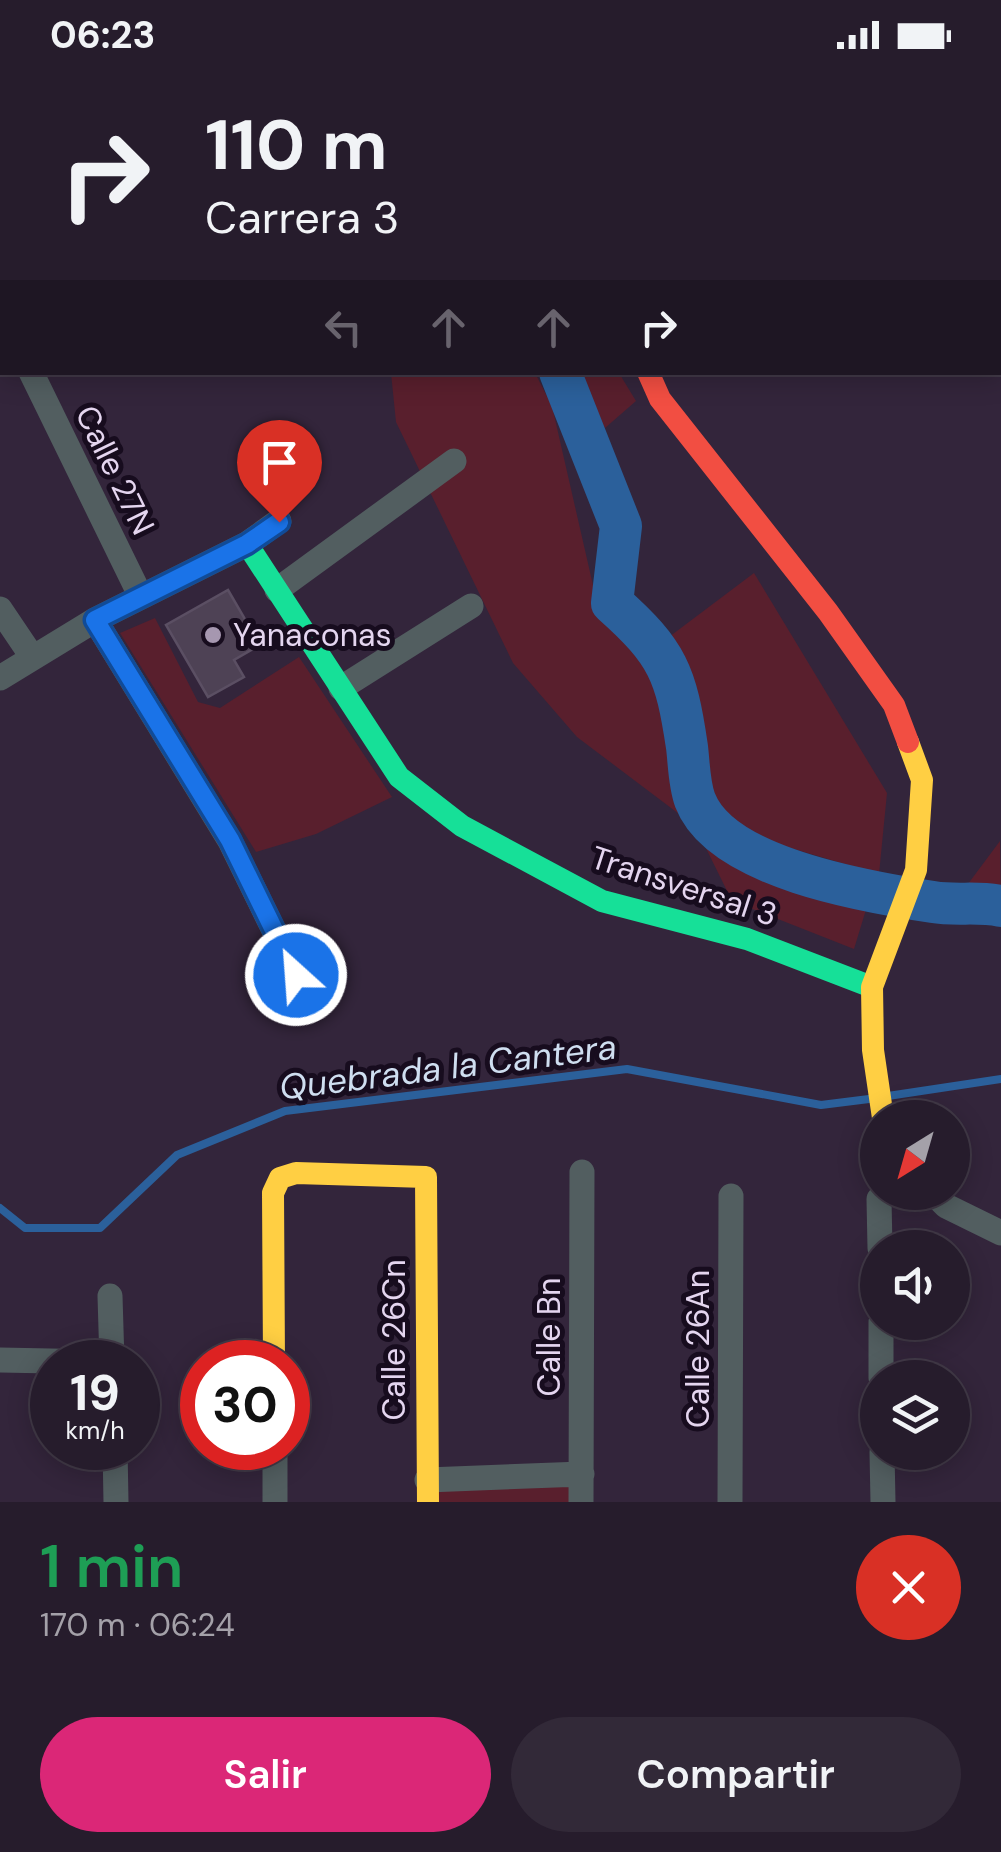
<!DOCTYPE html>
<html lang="es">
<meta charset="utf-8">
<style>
body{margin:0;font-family:"DM Sans",sans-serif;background:#322938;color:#f1f3f6;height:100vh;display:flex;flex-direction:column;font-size:38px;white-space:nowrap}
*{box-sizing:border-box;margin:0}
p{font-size:32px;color:#a4a1a9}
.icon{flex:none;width:55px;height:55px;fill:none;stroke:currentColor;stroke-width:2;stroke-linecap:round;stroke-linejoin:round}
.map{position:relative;height:1432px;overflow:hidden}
.details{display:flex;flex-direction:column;background:#261c2c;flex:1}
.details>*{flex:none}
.guide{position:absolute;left:0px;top:0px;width:1002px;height:305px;box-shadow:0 5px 25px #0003,0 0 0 2px #423a48;background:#261c2c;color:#f1f3f6;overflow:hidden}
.needle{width:65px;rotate:217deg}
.controls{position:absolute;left:860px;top:1030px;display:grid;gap:20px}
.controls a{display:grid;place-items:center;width:110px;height:110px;border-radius:50%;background:#261c2c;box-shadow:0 5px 25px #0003,0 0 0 2px #423a48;font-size:50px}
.speed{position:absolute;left:30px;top:1270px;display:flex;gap:20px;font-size:50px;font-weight:700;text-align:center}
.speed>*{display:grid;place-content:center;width:130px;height:130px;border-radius:50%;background:#261c2c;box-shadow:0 5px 25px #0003,0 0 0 2px #423a48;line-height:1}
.speed small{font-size:25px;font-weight:400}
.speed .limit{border:15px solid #d22;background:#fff;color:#111}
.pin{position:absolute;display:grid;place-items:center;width:85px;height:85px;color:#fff;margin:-102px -42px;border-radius:50% 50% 50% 0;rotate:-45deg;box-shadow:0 0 10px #0007}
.pin .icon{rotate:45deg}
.me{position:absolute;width:110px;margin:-55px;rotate:334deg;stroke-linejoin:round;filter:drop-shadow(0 0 8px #0008)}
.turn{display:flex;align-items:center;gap:35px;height:210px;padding:0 40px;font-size:45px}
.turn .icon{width:130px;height:130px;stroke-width:2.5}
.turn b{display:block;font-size:70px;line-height:85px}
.lanes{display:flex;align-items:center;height:95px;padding:0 40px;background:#0003;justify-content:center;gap:50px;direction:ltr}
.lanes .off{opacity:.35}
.round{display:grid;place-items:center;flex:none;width:105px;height:105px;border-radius:52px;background:#322938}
.overview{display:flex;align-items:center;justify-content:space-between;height:170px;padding:0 40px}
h1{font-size:60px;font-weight:600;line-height:75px;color:#1e9e55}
.cta{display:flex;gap:20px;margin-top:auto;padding:20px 40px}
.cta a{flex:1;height:115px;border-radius:60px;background:#db2777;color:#fff;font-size:40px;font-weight:600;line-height:115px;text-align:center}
.cta a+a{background:#322938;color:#f1f3f6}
.status{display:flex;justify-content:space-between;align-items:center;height:70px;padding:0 50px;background:#261c2c;direction:ltr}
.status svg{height:28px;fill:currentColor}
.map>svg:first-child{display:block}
</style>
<div class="status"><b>06:23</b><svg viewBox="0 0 49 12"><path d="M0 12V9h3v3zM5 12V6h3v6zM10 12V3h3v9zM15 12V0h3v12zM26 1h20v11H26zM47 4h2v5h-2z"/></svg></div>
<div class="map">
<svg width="1001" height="1432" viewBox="0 0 1001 1432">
<rect width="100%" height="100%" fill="#33253b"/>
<path fill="#591f2d" d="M391 303H535L552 336 598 537 632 564 665 618 700 758 735 789 868 833 854 879 732 831 699 764 687 750 577 667 513 593 396 352Z
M574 303H619L636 331 605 358Z
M754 503 887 723 879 804 729 760 700 699 687 615 665 570Z
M155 548 198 632 220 638 299 587 392 727 316 764 256 782 120 563Z
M1000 771 1001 827 962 822Z
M582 1404 581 1432H428L427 1410Z"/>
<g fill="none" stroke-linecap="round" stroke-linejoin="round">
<path stroke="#2b609b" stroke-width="8" d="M888 1026 1001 1009
M0 1138 25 1158H100L177 1085 285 1041 627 999 821 1035 869 1029"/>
<path stroke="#2b609b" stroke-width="42" d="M453 2 455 0
M560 302 621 456 612 533C668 583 676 603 687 677 689 693 689 714 695 730 721 798 867 822 933 832 956 836 978 831 1001 836"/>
</g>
<path fill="#4e4255" stroke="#5b4f63" stroke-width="2.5" d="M228 520 260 575 234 590 244 607 208 627 166 555Z"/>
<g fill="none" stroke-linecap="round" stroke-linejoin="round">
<path stroke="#525e60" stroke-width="25" d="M994 2 997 0
M0 240 2 245
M31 302 141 527
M277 520 454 391
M0 539 33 588
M95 550 230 771 296 905
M0 608 95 550 247 474 279 451
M341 618 471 536
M932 1122 946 1136 1001 1163
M879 1129 880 1178
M110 1226 112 1292
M881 1252V1308
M0 1290 102 1292
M115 1378 116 1432
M275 1378V1432
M882 1382 883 1432
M427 1410 582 1404
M581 1432 582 1102
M730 1432 731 1126"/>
<path stroke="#16e098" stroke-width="22" d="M247 474 399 707 462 756 602 831 747 869 872 917"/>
<path stroke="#ffcf43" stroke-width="22" d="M883 1048 873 980 872 917 916 800 922 710 908 672
M274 1292 273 1123 280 1108 296 1103 426 1107 428 1432"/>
<path stroke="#f24e42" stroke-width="22" d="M648 302 660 329 828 542 894 635 908 672"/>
</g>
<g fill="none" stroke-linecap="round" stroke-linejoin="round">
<g stroke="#114b97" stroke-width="25">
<path id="route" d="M279 452 247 474 95 550 230 770 296 905"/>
</g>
<use href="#route" stroke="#1a73e8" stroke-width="18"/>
</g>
<circle fill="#a697b0" stroke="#170c1e" stroke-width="4" cx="213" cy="565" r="10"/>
<g text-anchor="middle" stroke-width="10" stroke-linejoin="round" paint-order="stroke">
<g font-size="32" fill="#e4d5ef" stroke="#170c1e">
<text transform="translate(115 400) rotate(64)" y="11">Calle 27N</text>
<text transform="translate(684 816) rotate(18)" y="11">Transversal 3</text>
<text transform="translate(549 1267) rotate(-90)" y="11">Calle Bn</text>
<text transform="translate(394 1270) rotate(-90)" y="11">Calle 26Cn</text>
<text transform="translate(698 1279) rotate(-90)" y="11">Calle 26An</text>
</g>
<g font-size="32" fill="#e4d5ef" stroke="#170c1e" text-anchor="start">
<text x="233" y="576">Yanaconas</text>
</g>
<g font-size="35" font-style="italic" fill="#cfdef0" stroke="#170c1e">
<text transform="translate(448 997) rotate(-7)" y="12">Quebrada la Cantera</text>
</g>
</g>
</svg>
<div class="controls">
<a><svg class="needle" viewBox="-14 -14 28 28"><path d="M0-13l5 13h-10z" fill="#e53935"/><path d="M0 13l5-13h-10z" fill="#a4a1a9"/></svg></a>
<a><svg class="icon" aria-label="sound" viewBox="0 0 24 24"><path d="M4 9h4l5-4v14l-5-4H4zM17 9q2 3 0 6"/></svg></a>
<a><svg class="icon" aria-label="layers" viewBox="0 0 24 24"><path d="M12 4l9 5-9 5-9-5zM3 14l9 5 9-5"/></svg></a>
</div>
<div class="speed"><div>19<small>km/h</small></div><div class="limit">30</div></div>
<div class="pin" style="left:279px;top:452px;background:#d93025"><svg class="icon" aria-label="arrive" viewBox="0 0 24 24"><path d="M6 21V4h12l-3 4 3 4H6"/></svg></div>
<svg class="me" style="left:296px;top:905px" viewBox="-20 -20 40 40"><circle r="17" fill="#1a73e8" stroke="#fff" stroke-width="3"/><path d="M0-11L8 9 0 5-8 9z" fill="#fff"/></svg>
<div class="guide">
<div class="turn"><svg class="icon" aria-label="right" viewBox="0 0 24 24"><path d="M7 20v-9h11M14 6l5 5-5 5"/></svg><div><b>110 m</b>Carrera 3</div></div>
<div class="lanes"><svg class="icon off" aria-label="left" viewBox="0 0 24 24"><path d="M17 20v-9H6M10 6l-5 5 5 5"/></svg><svg class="icon off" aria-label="ahead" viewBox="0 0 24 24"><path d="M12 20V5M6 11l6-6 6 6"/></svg><svg class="icon off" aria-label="ahead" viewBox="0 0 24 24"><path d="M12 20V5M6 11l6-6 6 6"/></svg><svg class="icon" aria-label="right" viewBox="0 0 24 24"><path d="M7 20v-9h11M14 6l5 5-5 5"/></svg></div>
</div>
</div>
<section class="details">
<div class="overview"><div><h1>1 min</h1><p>170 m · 06:24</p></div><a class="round" style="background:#d93025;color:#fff"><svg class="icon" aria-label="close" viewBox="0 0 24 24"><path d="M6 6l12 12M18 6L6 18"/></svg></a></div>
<div class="cta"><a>Salir</a><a>Compartir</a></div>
</section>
